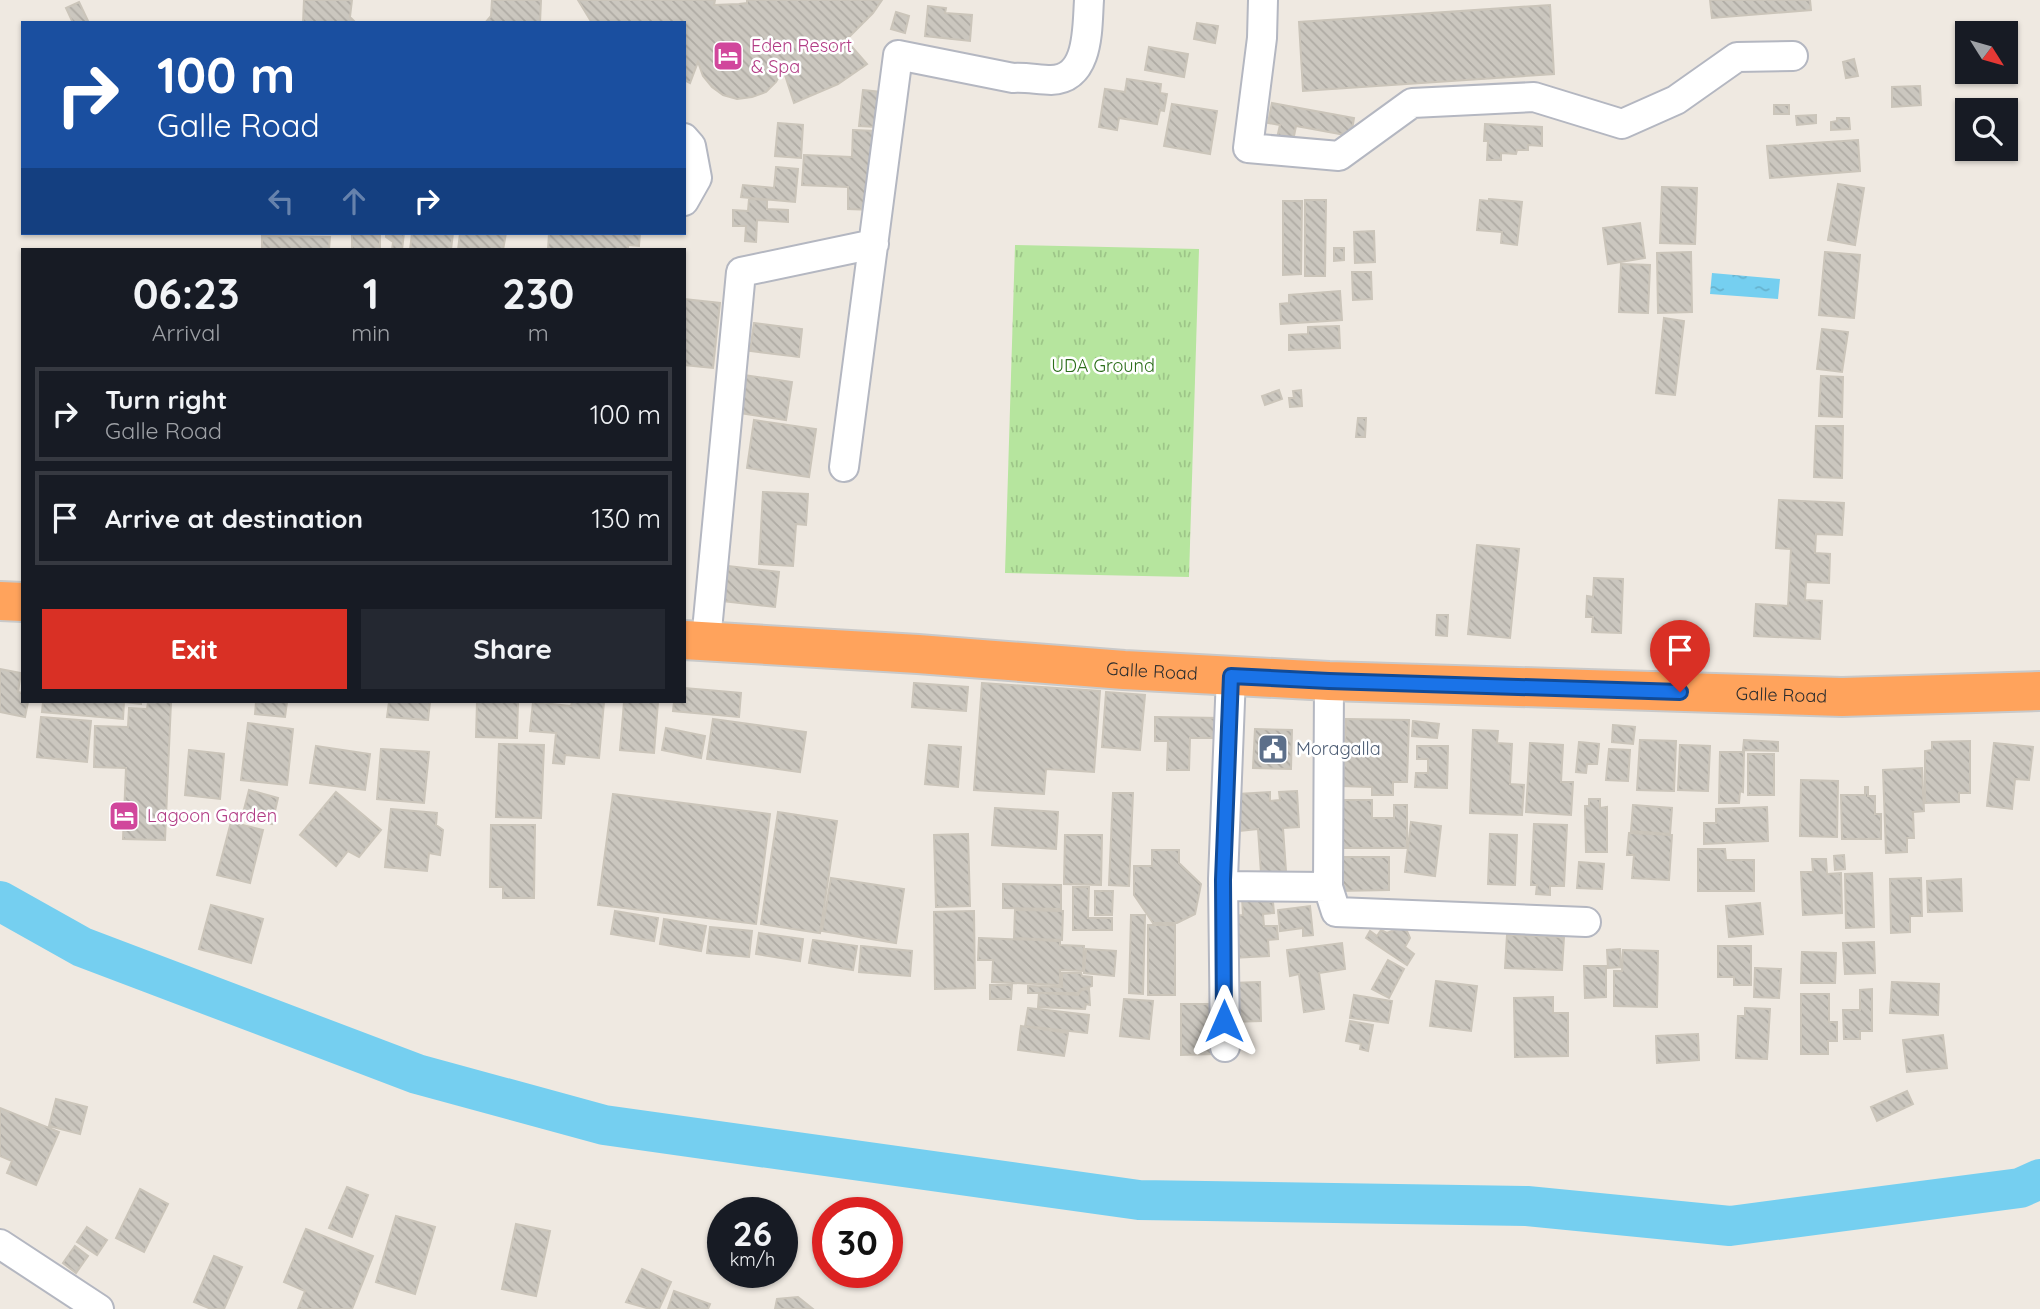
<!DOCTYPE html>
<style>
body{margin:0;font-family:Quicksand,sans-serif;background:#242831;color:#f1f3f6;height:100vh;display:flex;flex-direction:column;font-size:26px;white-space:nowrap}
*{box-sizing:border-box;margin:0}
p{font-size:23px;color:#9ea1a6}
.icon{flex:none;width:38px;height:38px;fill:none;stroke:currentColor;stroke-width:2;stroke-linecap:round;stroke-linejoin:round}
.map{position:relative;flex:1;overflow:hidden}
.details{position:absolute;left:21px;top:248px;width:665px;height:455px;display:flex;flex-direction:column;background:#171b24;border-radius:0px;box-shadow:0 2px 5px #0004}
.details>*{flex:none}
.banner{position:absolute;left:21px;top:21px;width:665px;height:214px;border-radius:0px;box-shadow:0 2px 5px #0004;background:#1a4fa0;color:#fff;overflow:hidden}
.needle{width:46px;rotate:127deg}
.fabs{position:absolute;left:1955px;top:21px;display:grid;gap:14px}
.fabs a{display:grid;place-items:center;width:63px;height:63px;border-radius:0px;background:#171b24;box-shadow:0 2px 5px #0004;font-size:35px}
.speed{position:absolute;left:707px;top:1197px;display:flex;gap:14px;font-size:35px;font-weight:700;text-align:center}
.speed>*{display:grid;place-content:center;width:91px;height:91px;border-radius:50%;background:#171b24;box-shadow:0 2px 5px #0004;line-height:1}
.speed small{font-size:18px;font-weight:400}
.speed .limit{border:10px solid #d22;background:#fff;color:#111}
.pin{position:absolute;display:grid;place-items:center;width:60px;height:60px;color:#fff;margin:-72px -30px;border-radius:50% 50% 50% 0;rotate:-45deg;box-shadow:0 0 7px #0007}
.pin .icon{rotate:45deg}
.me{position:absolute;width:77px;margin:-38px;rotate:0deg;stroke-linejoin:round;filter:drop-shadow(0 0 5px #0008)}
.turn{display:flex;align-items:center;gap:24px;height:147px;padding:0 21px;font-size:32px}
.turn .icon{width:91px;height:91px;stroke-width:2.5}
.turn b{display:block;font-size:49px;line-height:60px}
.lanes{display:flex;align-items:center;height:66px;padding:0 21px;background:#0003;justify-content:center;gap:35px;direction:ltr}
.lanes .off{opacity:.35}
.eta{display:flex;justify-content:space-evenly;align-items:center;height:119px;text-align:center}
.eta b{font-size:42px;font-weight:800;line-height:49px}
.button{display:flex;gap:14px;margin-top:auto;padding:14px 21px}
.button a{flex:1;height:80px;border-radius:0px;background:#d93025;color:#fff;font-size:28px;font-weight:800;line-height:80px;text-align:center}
.button a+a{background:#242831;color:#f1f3f6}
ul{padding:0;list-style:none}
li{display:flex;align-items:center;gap:21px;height:94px;margin:0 14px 10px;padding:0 7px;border:4px solid #363941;border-radius:0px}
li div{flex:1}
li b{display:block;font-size:26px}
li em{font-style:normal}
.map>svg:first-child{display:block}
</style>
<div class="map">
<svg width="2040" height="1309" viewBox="0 0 2040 1309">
<defs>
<pattern id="grass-tufts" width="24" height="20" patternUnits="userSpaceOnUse" patternTransform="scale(1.75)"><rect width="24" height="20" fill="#b6e59e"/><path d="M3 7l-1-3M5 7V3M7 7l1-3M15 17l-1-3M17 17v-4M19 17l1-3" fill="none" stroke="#9dc588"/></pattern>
<pattern id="water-ripples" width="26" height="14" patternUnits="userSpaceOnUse" patternTransform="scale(1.75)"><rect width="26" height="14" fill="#75cff0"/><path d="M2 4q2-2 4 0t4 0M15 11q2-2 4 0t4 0" fill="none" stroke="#66b2ce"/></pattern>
<pattern id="building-back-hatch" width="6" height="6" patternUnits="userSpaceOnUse" patternTransform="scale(1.75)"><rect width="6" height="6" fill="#cbc7bf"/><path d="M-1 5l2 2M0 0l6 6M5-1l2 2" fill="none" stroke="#afaba4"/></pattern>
</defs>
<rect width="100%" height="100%" fill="#efe9e1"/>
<path fill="url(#grass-tufts)" d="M1015 245 1199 249 1189 577 1005 573Z"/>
<path fill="url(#water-ripples)" d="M1712 273 1780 279 1778 299 1710 294Z"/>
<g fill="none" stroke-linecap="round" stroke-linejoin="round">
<path stroke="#75cff0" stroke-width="40" d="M0 901 82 947 417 1074 604 1125 1139 1200 1527 1206 1730 1226 2020 1188 2040 1179"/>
</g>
<path fill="url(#building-back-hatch)" stroke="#cbc5ba" stroke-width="2" d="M304 0H352L350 17 356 23H303Z
M492 0H541L540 23H485L491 16Z
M578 0H715L714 5 739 4 747 3V0H882L873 13 846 40 867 64 838 84 794 103 783 69 776 82 766 92 752 97 737 99 723 95 712 87 703 76 698 62 690 83 684 80V23H592Z
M1710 0H1810L1811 10 1712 18Z
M79 2 89 23H73L66 8Z
M1550 5 1554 74 1303 91 1299 22Z
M928 6 946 8 945 13 972 15 970 41 925 36Z
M896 12 909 16 905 33 891 29Z
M1197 23 1218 26 1215 43 1194 39Z
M1149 47 1188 54 1184 77 1145 70Z
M1854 59 1858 76 1846 78 1843 62Z
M1127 79 1161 84 1160 93 1167 94 1164 111 1160 110 1157 124 1119 118 1117 130 1099 127 1105 89 1125 92Z
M1920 86 1921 105 1892 107V87Z
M863 90 881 92 877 127 859 126Z
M1272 103 1354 118 1351 136 1296 126 1293 141 1277 138 1280 125 1268 123Z
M1172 104 1217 111 1210 154 1164 146Z
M1774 105H1789V114H1774Z
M1816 115V123L1797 125 1796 116Z
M1837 118H1849L1850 129 1831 130V122L1837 121Z
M778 123 803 125 801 158 775 156Z
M1485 124 1542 127V146L1528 145V150H1517L1516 154 1501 153V160H1487L1488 141H1484Z
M853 130 876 131 873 210 848 209V187L802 185 804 155 852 157Z
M1858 140 1860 171 1770 178 1767 146Z
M776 167 798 169 795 202 741 197 743 185 774 188Z
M1838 184 1864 188 1855 245 1828 240Z
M1662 187 1697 188 1695 244 1660 243Z
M749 199 767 200V209L788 210V222L757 220 756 242 745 241 746 226H733V210L748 211Z
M1489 199 1522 202 1517 245 1501 243 1502 232 1477 230 1480 200 1489 201Z
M1305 200H1326L1325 276H1305Z
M1283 201H1302L1301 274 1283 275Z
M1640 223 1645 258 1608 264 1603 228Z
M1374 231 1375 262 1355 263 1354 232Z
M352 233H380V250H352Z
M386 233H404L402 250H392L393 242 386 237Z
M412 233H453L451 250H410Z
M460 233H506L503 250H458Z
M549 233H640L639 246 628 245V250H548Z
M262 236 330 237 329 250H262Z
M1334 248H1344V260L1334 261Z
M1691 252 1692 312 1658 313 1657 253Z
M1825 252 1860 255 1854 318 1819 315Z
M1621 264 1650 265 1648 313 1619 312Z
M1352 272H1371L1372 299 1353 300Z
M1340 291 1342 320 1281 324 1280 304 1289 303V295Z
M684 299 720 303 713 368 684 365Z
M1664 318 1684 321 1675 395 1656 393Z
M754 323 802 329 799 357 750 351Z
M1339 326 1340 348 1289 350V335L1308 334V327Z
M1822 329 1848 332 1842 372 1817 369Z
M744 375 792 382 786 420 739 413Z
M1821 376 1843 377 1842 417 1819 416Z
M1279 390 1282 399 1265 405 1262 396Z
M1301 390 1302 406 1290 407 1289 398H1294L1293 391Z
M1358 418H1366L1365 437H1356Z
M754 420 816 429 809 477 747 468Z
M1816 426H1843L1842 478 1814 477Z
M763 492 808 494 806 525 796 524 793 566 759 564Z
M1779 500 1844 503 1842 535 1816 534 1815 553 1830 554 1829 583 1806 582 1805 600 1822 601 1820 639 1754 636 1756 604 1788 606 1791 549 1776 548Z
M1477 545 1519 549 1510 638 1468 634Z
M728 566 779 572 775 607 723 601Z
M1594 578 1623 579 1621 633 1592 632 1593 617H1586L1587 596 1593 597Z
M1437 615H1448L1447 636 1436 635Z
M0 669 21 673 18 692 23 693V702H28L25 717 0 712Z
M914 683 968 687 966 711 912 707Z
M982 683 1100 691 1094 772 1046 769 1044 794 974 790Z
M684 688 741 693 739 717 673 711 674 702H684Z
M1106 692 1145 695 1140 750 1102 747Z
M43 702H141V704L124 702 123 719 42 712Z
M148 702H171L165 840 123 839 126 768 94 767 95 726 128 727 129 708 147 709Z
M256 702H287L285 717 255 714Z
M389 702H430L428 720 387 717Z
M477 702H518L517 738 476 737Z
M533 702 571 706 572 702H604L599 758 565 755 564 764 553 763 556 733 530 731Z
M624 702H658L654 753 620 750Z
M41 717 91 721 87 762 37 757Z
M1155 717 1222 718V738H1190L1189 770H1167L1168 741H1155Z
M713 719 806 732 800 772 707 759Z
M1346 719 1409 720 1407 782H1393V795H1372V787L1343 786Z
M1413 721 1439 724 1437 738 1412 736Z
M248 723 293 729 287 785 241 780Z
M1613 725 1635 727 1633 744 1612 742Z
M666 728 705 736 701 758 662 750Z
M1255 729 1292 730 1291 769 1253 768Z
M1473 730 1498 731 1497 743 1512 744 1510 784 1524 785 1522 815 1470 813Z
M1640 740 1676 741 1674 791 1637 790Z
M1744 740 1778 742V751L1743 750Z
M1970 741V793H1959V802L1925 803V751L1932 750V742Z
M1579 742 1599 744 1597 764H1587L1586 773 1576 772Z
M1530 743 1563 745 1561 782H1573L1571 815 1526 812Z
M1994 743 2033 747 2029 780 2015 779 2012 809 1987 806Z
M499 744 544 745 541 818 496 817Z
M929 745 961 747 958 787 925 784Z
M1680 745 1710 746 1708 791 1678 790Z
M316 746 370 754 365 790 310 783Z
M1417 746H1448L1447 788 1415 787 1416 773H1428V759H1417Z
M381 749 429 752 424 803 377 799Z
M1609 749 1630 750 1628 781 1606 780Z
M189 750 224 754 220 799 185 795Z
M1720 752H1744L1743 792 1740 791 1739 803H1719Z
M1748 754H1774V795H1748Z
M1922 768 1924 811 1913 812 1914 838H1907V852L1886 853 1883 770Z
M1801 780 1838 781 1837 837 1800 836Z
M1865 787H1868V796H1875V814H1881V839H1842L1841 795H1865Z
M249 790 278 798 272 824 242 817Z
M1297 791 1299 827 1283 828 1286 871 1261 873 1258 829 1240 831 1238 794 1270 792V801L1280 800 1279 792Z
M336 792 381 830 359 857 348 851 336 866 300 835Z
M1113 793H1133L1129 886 1109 885Z
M613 794 770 814 756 924 598 905Z
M1589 799H1600V808L1607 807V852H1586L1585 806H1589Z
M1339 800H1372V818H1394V805H1407V848H1339Z
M1633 805 1672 808 1670 834 1631 831Z
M1767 807 1768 841 1704 844V823H1716V809Z
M995 808 1058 812 1056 849 992 845Z
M391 809 437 813 436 825 443 830 440 855 429 853 427 871 385 867Z
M778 812 837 821 820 933 761 924Z
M231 822 263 830 250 883 217 875Z
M1411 822 1441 826 1435 876 1405 872Z
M1534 824 1567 825 1564 886H1550V895L1536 894 1537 885H1531Z
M491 825H535L534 898H503V887H490Z
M1629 833 1672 835 1669 880 1632 878 1634 855H1627Z
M968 834 970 906 936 907 934 835Z
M1490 834 1517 835 1515 885 1488 884Z
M1065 835H1102L1101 885 1064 884Z
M1698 849H1725L1726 860H1754V891H1698Z
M1152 850H1179V863L1201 884 1195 914 1177 923H1153L1134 895V866H1152Z
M1844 855 1845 869 1835 870 1834 856Z
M1338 857H1389V890L1338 891Z
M1812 859H1826L1827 874 1841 873 1842 913 1803 915 1801 872H1813Z
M1579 862 1604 864 1602 889 1577 888Z
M1872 873 1874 927 1846 928 1845 874Z
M831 878 904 889 896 943 822 931Z
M1921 878 1922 916H1910V932L1891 933 1890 879Z
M1961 879 1962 911 1928 912 1927 881Z
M1003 884 1061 885V909L1003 908Z
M1073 887H1089L1088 918H1112V930H1073Z
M1095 891H1113L1112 915H1095Z
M1263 897V902H1273L1274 913 1263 914 1264 926H1277L1278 939 1268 940 1269 956 1232 958 1229 916 1243 915 1242 898Z
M1760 903 1763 934 1729 937 1726 906Z
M211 905 263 919 251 963 199 949Z
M1310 906 1313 935 1303 936V928L1280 931 1278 910Z
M1015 910 1063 911 1062 940 1014 938Z
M615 911 658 918 654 941 611 934Z
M974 911 975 988 935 989 934 912Z
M1131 915H1145L1143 994 1129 993Z
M664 919 706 926 701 951 660 944Z
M1148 925H1175V995H1148Z
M710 927 752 931 749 957 707 953Z
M1402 927 1407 931 1410 938 1405 947 1414 954 1407 965 1366 938 1370 931 1377 936 1381 930 1387 933Z
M759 933 803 939 800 961 756 954Z
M1507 935 1564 937 1562 970 1505 968Z
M979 938 1060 941V945L1084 946 1083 971 1060 970V985L992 982 993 960H978Z
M813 940 857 946 853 970 809 963Z
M1874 942 1875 973 1845 974 1843 943Z
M1342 943 1345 969 1319 973 1324 1009 1304 1012 1299 974 1290 976 1287 950Z
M861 946 912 951 910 976 859 972Z
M1718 946H1751V985H1734V977H1718Z
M1086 949 1116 951 1114 976 1084 973Z
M1620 949 1621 967 1608 968 1607 950Z
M1623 950 1658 951 1657 1007 1614 1006V971H1622Z
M1802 952 1836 953 1835 983H1801Z
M1388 960 1404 969 1389 998 1372 989Z
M1584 966H1606V997L1585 998Z
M1755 968 1781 969 1779 998 1754 997Z
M1062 973H1081L1082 976 1092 977V986L1081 989 1078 993H1028V986L1062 987Z
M1436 981 1477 986 1471 1031 1430 1026Z
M1260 982 1261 1021 1231 1022 1230 983Z
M1892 982 1939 984 1938 1015 1890 1013Z
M990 985H1012L1011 999H990Z
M1089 989 1090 1005 1086 1004 1085 1009 1038 1007 1039 993 1078 995 1082 990Z
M1872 989V1031H1860V1039H1844L1843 1010H1860V990Z
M1801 994H1829V1022H1837V1041H1828V1054H1801Z
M1354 995 1392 1001 1388 1023 1350 1018Z
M1553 997V1013H1568V1056L1515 1057 1514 998Z
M1124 999 1153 1001 1149 1039 1120 1036Z
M1181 1004H1214V1054L1181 1055Z
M1028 1008 1089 1015 1087 1033 1025 1026Z
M1745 1008 1770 1009 1767 1059 1736 1058 1738 1016H1745Z
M1350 1021 1373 1025 1368 1051 1360 1049 1361 1044 1346 1041Z
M1021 1026 1068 1033 1064 1056 1018 1050Z
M1698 1034 1699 1060 1657 1063 1656 1036Z
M1943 1035 1947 1068 1907 1072 1903 1040Z
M1907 1091 1913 1104 1877 1121 1871 1107Z
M56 1099 87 1107 80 1134 49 1126Z
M0 1108 59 1132 36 1185 7 1173 12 1161 0 1156Z
M347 1187 368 1195 352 1237 329 1228Z
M140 1189 168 1204 144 1252 116 1238Z
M396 1216 435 1227 415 1294 376 1282Z
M516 1224 550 1231 536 1296 502 1289Z
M87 1227 107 1240 97 1255 77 1242Z
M306 1229 373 1256 352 1309H298L305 1291 284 1282Z
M75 1246 88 1256 76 1273 63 1263Z
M214 1256 242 1267 224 1309H211L194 1302Z
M642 1269 671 1282 659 1309H650L626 1302Z
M674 1291 710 1304 708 1309H668Z
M798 1297 813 1309H775L777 1299Z"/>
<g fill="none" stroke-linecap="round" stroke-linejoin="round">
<g stroke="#b4b7c1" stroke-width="32">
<path id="minor" d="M1263 0 1262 38 1248 148 1339 156 1412 103 1534 97 1622 124 1676 100 1737 57 1793 56
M684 138 691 146 697 178 684 201
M844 467 898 55 1013 78C1026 77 1039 80 1051 80 1090 79 1087 28 1089 0
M706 641 741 272 874 244
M1223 886 1328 887 1329 681
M1328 887 1336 912 1586 922
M1225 1047 1223 879 1231 676
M0 1244 99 1309"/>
</g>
<g stroke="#c9c9c9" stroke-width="42">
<g id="highway">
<path d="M0 601 23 602"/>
<path id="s1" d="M684 640 918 654 1124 670 1329 681 1842 697 2040 691"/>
</g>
</g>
<use href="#minor" stroke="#fff" stroke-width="28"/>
<use href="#highway" stroke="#ffa35c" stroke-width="38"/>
</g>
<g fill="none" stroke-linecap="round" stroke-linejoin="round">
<g stroke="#114b97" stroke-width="18">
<path id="route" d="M1224 1021 1223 880 1231 676 1329 681 1680 692"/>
</g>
<use href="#route" stroke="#1a73e8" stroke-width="12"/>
</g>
<defs>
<g id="hotel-square" transform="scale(1.575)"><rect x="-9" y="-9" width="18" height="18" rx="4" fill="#d1479c" stroke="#fff"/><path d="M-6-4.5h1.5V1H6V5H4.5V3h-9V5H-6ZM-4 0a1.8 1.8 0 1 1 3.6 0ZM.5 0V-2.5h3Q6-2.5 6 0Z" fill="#fff"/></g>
<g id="civic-square" transform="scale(1.575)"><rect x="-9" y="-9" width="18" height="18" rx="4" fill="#5c6f8a" stroke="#fff"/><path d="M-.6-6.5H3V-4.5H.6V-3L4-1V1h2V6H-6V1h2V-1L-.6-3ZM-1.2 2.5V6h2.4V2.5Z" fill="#fff"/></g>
</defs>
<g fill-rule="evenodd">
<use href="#hotel-square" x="728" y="56"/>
<use href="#civic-square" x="1273" y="749"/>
<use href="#hotel-square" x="124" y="816"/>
</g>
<g text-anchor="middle" stroke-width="5" stroke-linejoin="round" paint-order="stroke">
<g font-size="18" fill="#b23c85" stroke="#fff" text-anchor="start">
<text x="751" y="52">Eden Resort<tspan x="751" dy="21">&amp; Spa</tspan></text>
<text x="147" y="822">Lagoon Garden</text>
</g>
<g font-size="18" fill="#2c6e1b" stroke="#fff">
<text x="1103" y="372">UDA Ground</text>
</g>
<g font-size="18" fill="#2e2e2e" stroke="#fff">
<text dy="6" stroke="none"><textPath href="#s1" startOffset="469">Galle Road</textPath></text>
<text dy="6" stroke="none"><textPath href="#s1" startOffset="1099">Galle Road</textPath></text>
</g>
<g font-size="18" fill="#4e5e75" stroke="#fff" text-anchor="start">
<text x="1296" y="755">Moragalla</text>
</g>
</g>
</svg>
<div class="fabs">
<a><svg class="needle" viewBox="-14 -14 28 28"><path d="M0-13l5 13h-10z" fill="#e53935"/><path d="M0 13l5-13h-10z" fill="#9ea1a6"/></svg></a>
<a><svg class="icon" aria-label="search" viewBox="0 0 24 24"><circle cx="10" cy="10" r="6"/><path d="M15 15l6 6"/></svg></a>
</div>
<div class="speed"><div>26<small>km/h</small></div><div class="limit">30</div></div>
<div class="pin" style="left:1680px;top:692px;background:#d93025"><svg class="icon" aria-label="arrive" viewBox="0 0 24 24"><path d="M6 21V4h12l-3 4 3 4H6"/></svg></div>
<svg class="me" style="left:1224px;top:1021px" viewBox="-20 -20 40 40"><path d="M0-17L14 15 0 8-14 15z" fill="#1a73e8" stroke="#fff" stroke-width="4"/></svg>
<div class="banner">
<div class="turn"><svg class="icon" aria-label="right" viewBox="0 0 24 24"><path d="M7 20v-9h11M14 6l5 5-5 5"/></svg><div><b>100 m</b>Galle Road</div></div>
<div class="lanes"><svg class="icon off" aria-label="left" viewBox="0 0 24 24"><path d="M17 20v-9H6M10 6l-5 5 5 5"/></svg><svg class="icon off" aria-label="ahead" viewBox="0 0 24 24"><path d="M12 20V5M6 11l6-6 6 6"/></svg><svg class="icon" aria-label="right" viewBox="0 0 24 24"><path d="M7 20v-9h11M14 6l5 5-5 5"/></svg></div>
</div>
<section class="details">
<div class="eta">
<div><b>06:23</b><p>Arrival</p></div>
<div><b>1</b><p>min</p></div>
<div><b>230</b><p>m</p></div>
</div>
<ul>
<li><svg class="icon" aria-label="right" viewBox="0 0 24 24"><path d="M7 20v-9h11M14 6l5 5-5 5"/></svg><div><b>Turn right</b><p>Galle Road</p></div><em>100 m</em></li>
<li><svg class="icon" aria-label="arrive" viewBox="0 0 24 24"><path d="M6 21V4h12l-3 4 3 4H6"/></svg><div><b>Arrive at destination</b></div><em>130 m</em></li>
</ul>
<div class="button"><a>Exit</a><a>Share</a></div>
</section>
</div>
